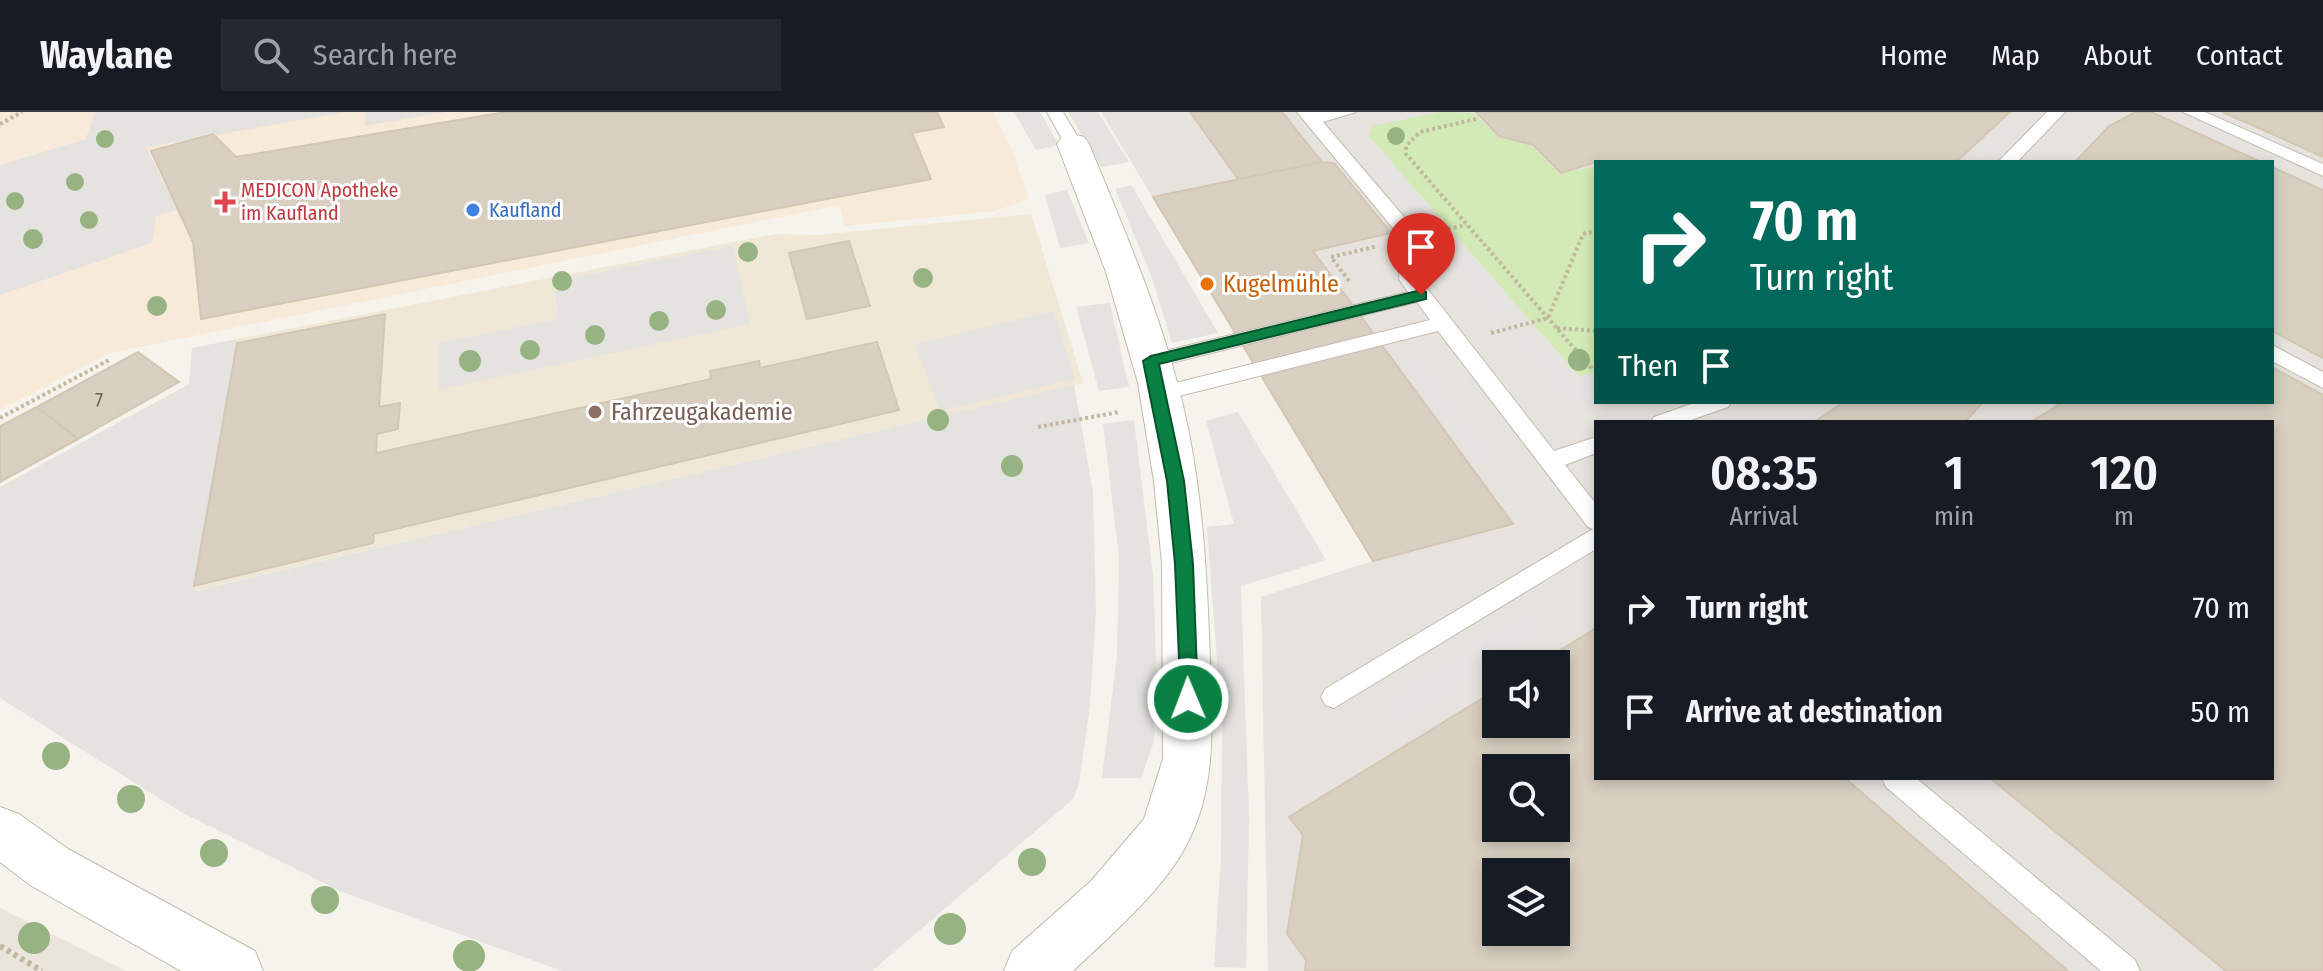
<!DOCTYPE html>
<meta charset="utf-8">
<style>
body{margin:0;font-family:"Fira Sans Condensed",sans-serif;background:#242831;color:#f1f3f6;height:100vh;display:flex;flex-direction:column;font-size:30px;white-space:nowrap}
*{box-sizing:border-box;margin:0}
p{font-size:26px;color:#9ea1a6}
.icon{flex:none;width:44px;height:44px;fill:none;stroke:currentColor;stroke-width:2;stroke-linecap:round;stroke-linejoin:round}
.map{position:relative;flex:1;overflow:hidden}
.panel{position:absolute;left:1594px;top:308px;width:680px;height:360px;display:flex;flex-direction:column;background:#171b24;border-radius:0px;box-shadow:0 4px 12px #0003}
.panel>*{flex:none}
.guide{position:absolute;left:1594px;top:48px;width:680px;height:244px;border-radius:0px;box-shadow:0 4px 12px #0003;background:#00695c;color:#fff;overflow:hidden}
.fabs{position:absolute;left:1482px;top:538px;display:grid;gap:16px}
.fabs a{display:grid;place-items:center;width:88px;height:88px;border-radius:0px;background:#171b24;box-shadow:0 4px 12px #0003;font-size:40px}
.pin{position:absolute;display:grid;place-items:center;width:68px;height:68px;color:#fff;margin:-82px -34px;border-radius:50% 50% 50% 0;rotate:-45deg;box-shadow:0 0 8px #0007}
.pin .icon{rotate:45deg}
.me{position:absolute;width:88px;margin:-44px;rotate:359deg;stroke-linejoin:round;filter:drop-shadow(0 0 6px #0008)}
.turn{display:flex;align-items:center;gap:28px;height:168px;padding:0 24px;font-size:36px}
.turn .icon{width:104px;height:104px;stroke-width:2.5}
.turn b{display:block;font-size:56px;line-height:68px}
.then{display:flex;align-items:center;height:76px;padding:0 24px;background:#0003;gap:16px;font-size:30px}
.eta{display:flex;justify-content:space-evenly;align-items:center;height:136px;text-align:center}
.eta b{font-size:48px;font-weight:600;line-height:56px}
ul{padding:0;list-style:none}
li{display:flex;align-items:center;gap:24px;height:104px;padding:0 24px}
li div{flex:1}
li b{display:block;font-size:30px}
li em{font-style:normal}
header{display:flex;align-items:center;gap:48px;box-sizing:border-box;height:112px;padding:0 40px;background:#171b24;border-bottom:2px solid #363941}
header strong{font-size:38px}
nav{display:flex;gap:44px;margin-inline-start:auto;font-size:28px}
.search{width:560px;height:72px;background:#242831;display:flex;align-items:center;gap:20px;box-sizing:border-box;padding:0 28px;border-radius:0px;color:#9ea1a6;font-size:30px}
.map>svg:first-child{display:block}
</style>
<header>
<strong>Waylane</strong>
<div class="search"><svg class="icon" aria-label="search" viewBox="0 0 24 24"><circle cx="10" cy="10" r="6"/><path d="M15 15l6 6"/></svg>Search here</div>
<nav><a>Home</a><a>Map</a><a>About</a><a>Contact</a></nav>
</header>
<div class="map">
<svg width="2323" height="859" viewBox="0 0 2323 859">
<rect width="100%" height="100%" fill="#f6f3ec"/>
<path fill="#eae5da" d="M0 796 126 859H0Z"/>
<path fill="#f7ead8" d="M0 0H993L1013 40 1028 87 995 99 845 114 839 93 110 241 0 298Z"/>
<path fill="#e6e2dd" fill-rule="evenodd" d="M1101 0H2323V859H1268L1261 485 1373 449ZM1596 50H2272V290H1596ZM1596 310H2272V666H1596ZM1496 552H1556V612H1496ZM1496 656H1556V716H1496ZM1496 760H1556V820H1496Z"/>
<path fill="#efe8d6" d="M1031 102 1083 271 193 479 237 227 775 122 818 123Z"/>
<path fill="#d2eab5" d="M1440 0 1473 1 1498 25 1530 33 1559 61 1596 55V260L1579 264 1369 24 1373 14Z"/>
<path fill="#e5e3e0" d="M95 0H348L146 35 177 98 156 104 152 131 0 183V53L86 27Z
M365 0H446L365 14Z
M1014 0H1040L1059 33 1036 38Z
M1068 0H1098L1129 50 1101 55Z
M2005 11 2021 16 1985 50H1962Z
M1383 42 1443 112 1421 117 1361 47Z
M1132 73V74L1218 221 1172 231 1152 166 1115 77Z
M1067 78 1089 131 1060 136 1045 83Z
M1452 122 1523 203 1499 210 1430 128Z
M733 134 750 212 438 278 439 231 557 207 555 169Z
M1110 191 1129 275 1099 279 1076 195Z
M1054 199 1075 267 940 299 915 232Z
M1534 217 1578 267 1596 262V286L1569 293 1510 224Z
M237 227 194 479 1074 273 1093 379 1096 499 1090 593 1079 672 1073 687 872 859H562L342 780 181 700 0 586V375L189 272 192 236Z
M1421 245 1502 354 1480 360 1400 250Z
M1238 300 1326 448 1241 474 1249 705 1246 856 1214 855 1221 746 1222 617 1207 415 1234 412 1206 309Z
M1134 308 1153 463 1157 572 1154 629 1141 666H1102L1117 543 1119 445 1103 312Z
M1534 493 1543 524 1387 623 1379 588Z"/>
<path fill="#d8cfc1" stroke="#d3c7b4" stroke-width="2" fill-rule="evenodd" d="M506 0H937L944 15 912 21 931 67 201 207 193 130 151 39 213 22 236 45Z
M1190 0H1282L1322 50 1238 67Z
M1476 0H2010L1956 50H1596L1561 61 1533 33 1499 24Z
M2136 0H2151L2261 50H2075L2109 14Z
M2222 0H2323V45L2252 13Z
M1322 50 1334 51 1391 121 1313 139 1513 412 1373 449 1153 85Z
M2272 55 2323 78V246L2272 219Z
M849 129 870 194 807 207 789 141Z
M385 202 379 295 400 291 398 317 377 322 376 341 711 267 710 259 759 249 760 256 877 230 899 298 374 422 373 431 194 474 237 231Z
M138 240 179 270 78 327 37 295Z
M2272 255 2323 283V859H2226L1990 666H2272V310H2031L2063 290H2272Z
M1844 290H1983L1965 310H1814Z
M37 295 78 327 0 370V314Z
M1596 516V666H1845L2068 859H1305L1306 848 1287 822 1303 723 1289 705 1496 578V612H1556V552H1538ZM1496 656H1556V716H1496ZM1496 760H1556V820H1496Z"/>
<g fill="none" stroke-linecap="round" stroke-linejoin="round">
<g stroke="#c2bbae" stroke-width="2">
<path id="service" d="M1047 0H1063L1082 32 1079 36H1067Z
M1297 0H1356L1323 10 1422 126 1419 166 1554 339 1596 325V341L1565 353 1596 392V437L1334 596 1325 593 1321 585 1325 577 1593 417 1588 415 1438 219 1159 289 1151 287 1148 282 1151 277 1430 208 1417 190 1151 256 1144 254 1140 249 1144 244 1408 180 1399 167 1402 127Z
M2047 0H2065L2017 50H1998Z
M2183 0H2205L2323 52V64Z
M2272 233 2323 260V276L2272 249Z
M1697 290H1731L1728 295 1685 310H1651L1654 305Z
M1882 666H1916L2135 848 2140 859H2101L1886 675Z"/>
</g>
<g stroke="#c2bbae" stroke-width="2">
<path id="minor" d="M1073 22 1084 25 1089 32C1121 110 1155 188 1177 270 1202 361 1207 457 1210 551 1212 615 1217 675 1186 734 1163 778 1109 825 1073 859H1004L1012 839 1091 769 1144 707 1163 647 1162 452 1154 369 1138 271 1106 160 1057 32 1062 25Z
M0 695 19 702 68 737 255 839 263 859H181L30 773 0 750Z"/>
</g>
<path stroke="#c4b79f" stroke-width="4" stroke-dasharray="3 3" stroke-linecap="butt" d="M1476 7 1420 20 1406 34V42L1592 257
M0 12 22 0
M1442 118 1466 113
M1349 169 1331 145 1378 134
M1557 216 1596 219
M1491 221 1548 206 1583 122 1596 119
M0 306 111 247
M1038 315 1119 300"/>
<path stroke="#c4b79f" stroke-width="6" stroke-dasharray="4 4" stroke-linecap="butt" d="M0 834 42 859"/>
<use href="#service" fill="#fff" fill-rule="evenodd"/>
<use href="#minor" fill="#fff" fill-rule="evenodd"/>
</g>
<g fill="#97b381">
<circle cx="1396" cy="24" r="9"/>
<circle cx="105" cy="27" r="9"/>
<circle cx="75" cy="70" r="9"/>
<circle cx="15" cy="89" r="9"/>
<circle cx="89" cy="108" r="9"/>
<circle cx="33" cy="127" r="10"/>
<circle cx="748" cy="140" r="10"/>
<circle cx="923" cy="166" r="10"/>
<circle cx="562" cy="169" r="10"/>
<circle cx="157" cy="194" r="10"/>
<circle cx="716" cy="198" r="10"/>
<circle cx="659" cy="209" r="10"/>
<circle cx="595" cy="223" r="10"/>
<circle cx="530" cy="238" r="10"/>
<circle cx="1579" cy="248" r="11"/>
<circle cx="470" cy="249" r="11"/>
<circle cx="938" cy="308" r="11"/>
<circle cx="1012" cy="354" r="11"/>
<circle cx="56" cy="644" r="14"/>
<circle cx="131" cy="687" r="14"/>
<circle cx="214" cy="741" r="14"/>
<circle cx="1032" cy="750" r="14"/>
<circle cx="325" cy="788" r="14"/>
<circle cx="950" cy="817" r="16"/>
<circle cx="34" cy="826" r="16"/>
<circle cx="469" cy="844" r="16"/>
</g>
<path fill="#0b8043" stroke="#07532c" stroke-width="2" d="M1421 178 1426 180V187L1159 252 1184 369 1193 452 1198 587 1195 593H1181L1175 452 1167 369 1143 249 1151 244Z"/>
<path fill="#e0444e" stroke="#fff" stroke-width="3" d="M221 78h8v8h8v8h-8v8h-8v-8h-8v-8h8z"/>
<circle fill="#3f7fe0" stroke="#fff" stroke-width="3" cx="473" cy="98" r="8"/>
<circle fill="#e8710a" stroke="#fff" stroke-width="3" cx="1207" cy="172" r="8"/>
<circle fill="#8d6e63" stroke="#fff" stroke-width="3" cx="595" cy="300" r="8"/>
<g text-anchor="middle" stroke-width="6" stroke-linejoin="round" paint-order="stroke">
<g font-size="20" fill="#be3a42" stroke="#fff" text-anchor="start">
<text x="241" y="85">MEDICON Apotheke<tspan x="241" dy="23">im Kaufland</tspan></text>
</g>
<g font-size="20" fill="#366cbe" stroke="#fff" text-anchor="start">
<text x="489" y="105">Kaufland</text>
</g>
<g font-size="20" fill="#6e675b">
<text x="99" y="295">7</text>
</g>
<g font-size="24" fill="#c56008" stroke="#fff" text-anchor="start">
<text x="1223" y="180">Kugelmühle</text>
</g>
<g font-size="24" fill="#785e54" stroke="#fff" text-anchor="start">
<text x="611" y="308">Fahrzeugakademie</text>
</g>
</g>
</svg>
<div class="fabs">
<a><svg class="icon" aria-label="sound" viewBox="0 0 24 24"><path d="M4 9h4l5-4v14l-5-4H4zM17 9q2 3 0 6"/></svg></a>
<a><svg class="icon" aria-label="search" viewBox="0 0 24 24"><circle cx="10" cy="10" r="6"/><path d="M15 15l6 6"/></svg></a>
<a><svg class="icon" aria-label="layers" viewBox="0 0 24 24"><path d="M12 4l9 5-9 5-9-5zM3 14l9 5 9-5"/></svg></a>
</div>
<div class="pin" style="left:1421px;top:183px;background:#d93025"><svg class="icon" aria-label="arrive" viewBox="0 0 24 24"><path d="M6 21V4h12l-3 4 3 4H6"/></svg></div>
<svg class="me" style="left:1188px;top:587px" viewBox="-20 -20 40 40"><circle r="17" fill="#0b8043" stroke="#fff" stroke-width="3"/><path d="M0-11L8 9 0 5-8 9z" fill="#fff"/></svg>
<div class="guide">
<div class="turn"><svg class="icon" aria-label="right" viewBox="0 0 24 24"><path d="M7 20v-9h11M14 6l5 5-5 5"/></svg><div><b>70 m</b>Turn right</div></div>
<div class="then">Then<svg class="icon" aria-label="arrive" viewBox="0 0 24 24"><path d="M6 21V4h12l-3 4 3 4H6"/></svg></div>
</div>
<section class="panel">
<div class="eta">
<div><b>08:35</b><p>Arrival</p></div>
<div><b>1</b><p>min</p></div>
<div><b>120</b><p>m</p></div>
</div>
<ul>
<li><svg class="icon" aria-label="right" viewBox="0 0 24 24"><path d="M7 20v-9h11M14 6l5 5-5 5"/></svg><div><b>Turn right</b></div><em>70 m</em></li>
<li><svg class="icon" aria-label="arrive" viewBox="0 0 24 24"><path d="M6 21V4h12l-3 4 3 4H6"/></svg><div><b>Arrive at destination</b></div><em>50 m</em></li>
</ul>
</section>
</div>
